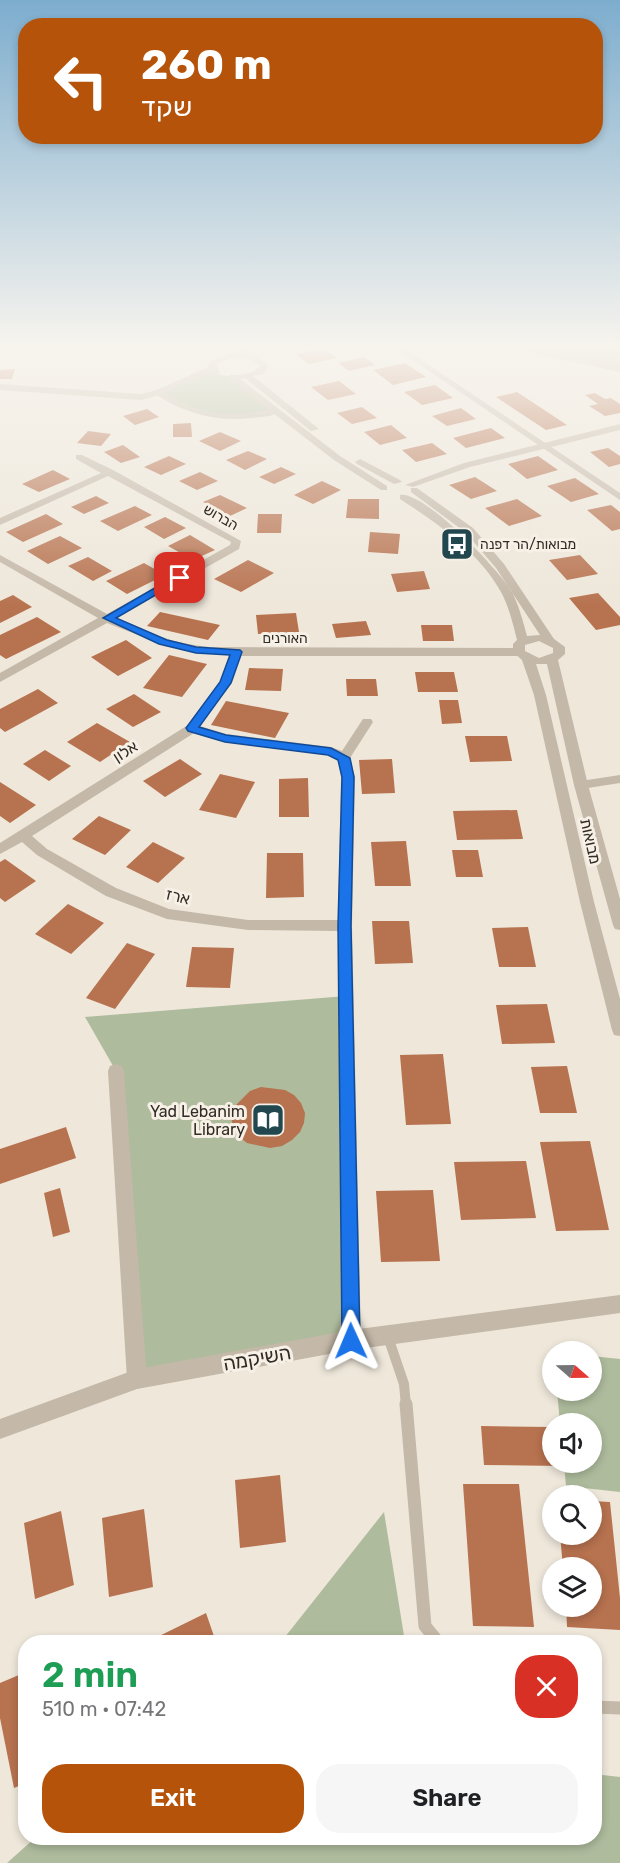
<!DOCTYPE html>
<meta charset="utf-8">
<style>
body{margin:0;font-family:Rubik,Heebo,sans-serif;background:#f6f6f6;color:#202124;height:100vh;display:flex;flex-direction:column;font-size:22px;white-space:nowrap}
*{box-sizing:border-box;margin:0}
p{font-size:20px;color:#757577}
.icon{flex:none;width:33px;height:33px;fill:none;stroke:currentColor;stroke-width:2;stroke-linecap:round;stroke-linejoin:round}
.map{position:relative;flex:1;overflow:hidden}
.sheet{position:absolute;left:18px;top:1635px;width:584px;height:210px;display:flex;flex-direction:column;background:#fff;border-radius:24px;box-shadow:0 3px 9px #0003}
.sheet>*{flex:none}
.banner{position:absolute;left:18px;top:18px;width:585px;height:126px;border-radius:24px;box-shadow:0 3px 9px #0003;background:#b45309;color:#fff;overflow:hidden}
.needle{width:39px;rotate:110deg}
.fabs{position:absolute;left:542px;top:1341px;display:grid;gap:12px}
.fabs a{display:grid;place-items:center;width:60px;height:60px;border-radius:50%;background:#fff;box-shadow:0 3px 9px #0003;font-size:30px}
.pin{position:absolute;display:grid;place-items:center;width:51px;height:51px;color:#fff;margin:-26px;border-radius:12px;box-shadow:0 3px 9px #0006}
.me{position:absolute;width:66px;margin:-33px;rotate:359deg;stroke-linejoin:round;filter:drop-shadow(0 0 4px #0008)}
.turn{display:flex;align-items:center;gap:21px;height:126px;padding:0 24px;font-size:27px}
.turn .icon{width:78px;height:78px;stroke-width:2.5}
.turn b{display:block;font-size:42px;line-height:51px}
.round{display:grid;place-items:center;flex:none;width:63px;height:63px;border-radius:24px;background:#f6f6f6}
.summary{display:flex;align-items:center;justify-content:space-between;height:102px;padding:0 24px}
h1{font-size:36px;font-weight:600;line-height:45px;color:#1e9e55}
.cta{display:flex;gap:12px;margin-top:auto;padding:12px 24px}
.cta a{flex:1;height:69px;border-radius:24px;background:#b45309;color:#fff;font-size:24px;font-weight:600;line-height:69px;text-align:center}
.cta a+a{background:#f6f6f6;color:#202124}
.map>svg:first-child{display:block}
</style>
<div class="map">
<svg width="620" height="1863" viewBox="0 0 620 1863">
<rect width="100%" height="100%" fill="#eee7da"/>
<path fill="#aebb9c" d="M506 347H620V369Z
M212 369 217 374 232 377 274 412C228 415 202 422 161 394Z
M346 996 351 1340 137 1379 116 1071 85 1017Z
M591 1356 620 1359V1492L566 1486 564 1463 591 1462V1424L560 1423 557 1391 591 1390Z
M384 1512 405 1642H281Z
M594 1774 620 1777V1863H7L35 1838H594Z"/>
<path fill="#b7724f" d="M552 347H613L615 350 554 351Z
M324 348 337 358 309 364 296 354Z
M364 357 375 365 349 371 338 363Z
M405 363 426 377 393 385 373 370Z
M15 369 12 379H0V370Z
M339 381 356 394 328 400 311 387Z
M435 385 453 398 422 405 404 392Z
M517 392 567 425 546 430 496 397Z
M595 393 605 399 611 398 620 404V413L605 416 589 406 598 404 585 395Z
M362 407 377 418 352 424 337 413Z
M461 408 476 419 447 426 432 416Z
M147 409 159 417 135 425 123 416Z
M191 423 192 437H173V424Z
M391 425 407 438 380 445 364 432Z
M491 428 505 438 466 448 453 438Z
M88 431 111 434 101 446 77 443Z
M220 432 241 441 220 451 199 441Z
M432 443 447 454 416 462 402 450Z
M123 445 140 457 121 463 104 452Z
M608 448 620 456V464L609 467 590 452Z
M248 451 267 459 245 470 226 460Z
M169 456 186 464 161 475 144 467Z
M538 456 558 470 527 479 508 464Z
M281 467 296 474 274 484 259 477Z
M53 470 70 479 39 492 22 484Z
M200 472 218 481 197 490 179 481Z
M475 477 497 491 471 499 449 485Z
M575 478 599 494 571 502 547 486Z
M322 481 341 490 313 504 294 495Z
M220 495 247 508 230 516 203 502Z
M96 496 109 503 84 514 71 507Z
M348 499H379V519L346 518Z
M517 499 542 516 509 526 485 508Z
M611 505 620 512V529L612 531 587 510Z
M135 506 152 515 118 531 100 521Z
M46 514 63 524 23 542 6 532Z
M258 514H282L281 533H257Z
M165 517 186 528 164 539 144 527Z
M370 532 400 534 398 554 368 552Z
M190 535 215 550 193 560 168 546Z
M60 536 82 548 48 564 27 551Z
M580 555 598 574 567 580 549 560Z
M88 557 112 571 93 581 68 566Z
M248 560 274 573 241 592 214 579Z
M144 563 165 575 127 594 106 581Z
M424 571 430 589 397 592 391 574Z
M598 593 620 617V625L596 630 569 598Z
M13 595 32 607 0 623V601Z
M160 612 220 625 208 640 147 626Z
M296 613 299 632 258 634 256 615Z
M37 617 61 632 6 659 0 655V635Z
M366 621 371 635 336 638 332 624Z
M421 625H452L454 641H423Z
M126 640 152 658 118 676 91 657Z
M169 655 207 664 182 697 143 688Z
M249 668 283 669 281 691 245 690Z
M415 672H454L458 692H418Z
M346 679H376L378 696H347Z
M38 689 58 703 5 732 0 728V709Z
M134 694 161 712 133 727 106 709Z
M439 700H458L462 723 442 724Z
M226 701 289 713 275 738 211 725Z
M97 723 130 742 100 762 67 742Z
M465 736H507L512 761 470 762Z
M45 750 71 766 49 781 23 764Z
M180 759 202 774 165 797 143 781Z
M392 759 395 793 362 794 359 760Z
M220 774 255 782 236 818 199 810Z
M308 778 309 817H279V779Z
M0 782 36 805 10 823 0 816Z
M517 810 523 839 457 840 453 811Z
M99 816 131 830 105 855 72 839Z
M406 841 411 886H375L371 842Z
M153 842 185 858 158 883 126 867Z
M452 850H478L483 877H456Z
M267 853H303L304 897 266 898Z
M5 859 36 881 5 902 0 898V862Z
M68 904 104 923 71 954 35 934Z
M372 921H409L413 963 375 964Z
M528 927 536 967H499L492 928Z
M127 943 155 954 115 1009 86 998Z
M192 947 234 948 230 988 186 987Z
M547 1004 555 1043 502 1044 496 1005Z
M443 1054 451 1124 406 1125 400 1055Z
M567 1066 577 1113H540L531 1067Z
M261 1087 285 1090 294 1095 301 1103 305 1113 304 1123 300 1132 292 1140 282 1146 270 1148 247 1143 238 1136 233 1127 231 1116 234 1107 250 1091Z
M66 1127 76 1158 0 1184V1149Z
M590 1141 609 1230 556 1231 540 1142Z
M526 1161 536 1218 461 1220 454 1162Z
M60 1188 70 1232 53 1237 44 1193Z
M433 1190 440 1261 381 1262 376 1191Z
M481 1426 552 1427V1462H560L561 1466 484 1465Z
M280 1475 286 1542 240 1548 235 1480Z
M463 1484H519L534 1627 473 1626Z
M591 1501 610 1502 620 1598V1630L567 1627 566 1606H591V1568H563L560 1534H591Z
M144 1509 153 1587 109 1597 102 1518Z
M61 1511 74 1585 35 1599 24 1523Z
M206 1613 216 1642H147Z
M26 1672V1783L14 1788 0 1718V1683Z"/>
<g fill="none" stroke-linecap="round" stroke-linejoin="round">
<path stroke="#c4b8a8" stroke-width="10" d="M388 1337 404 1384 406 1406"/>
<path stroke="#c4b8a8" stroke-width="13" d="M406 1404 425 1626 438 1642
M594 1707 620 1708"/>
<path fill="#c4b8a8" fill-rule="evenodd" d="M402 347 620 493V500L399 351V347Z
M502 347H516L620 366V372Z
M161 391 191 407 215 413 243 414 274 409 278 412C272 417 260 417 252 418 217 422 187 414 158 396L157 394Z
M76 455H82L113 470 241 541 239 549 116 618C145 633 176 644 209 647L519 648 525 652 519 656H241L232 683 200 726 226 734 331 747 342 751 363 719H371L373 722 350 758 355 777 352 926 361 1340 358 1347 351 1350 344 1347 341 1340 338 931 248 930 167 919 106 896 37 855 22 842 0 854V843L188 725 220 683 229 655 169 647 107 623 0 682V673L98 618 0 562V555L107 614 230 545 231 542 108 476 0 525V518L101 473 76 459ZM194 733 225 742 328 755 338 760 341 777 338 920H248L169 909 116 888 47 849 32 836Z
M620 775V783L581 789 574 785 581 781Z
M116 1064 122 1066 124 1071 147 1379 144 1386 137 1389 130 1386 127 1379 108 1071 110 1066Z"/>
<path fill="#c4b8a8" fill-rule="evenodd" d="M243 347H251L245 353 257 355 269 366 263 374 253 376 319 429 311 431 245 378 240 379 340 456 387 486V490H381L334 460 229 379V375C238 375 253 375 260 366 247 355 233 356 217 364L220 375 211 372 205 374 163 394 141 400 0 390V384L141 394 157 390 208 367 210 361 238 351Z
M620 424V430L470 467 413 487 405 485 464 463Z
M360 459 400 480 402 482 394 484 357 464 355 462Z
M411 488H417L473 528 504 564 554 639 565 647V654L558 660 588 785 620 899V930L615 929 613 925 574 785 547 664H536L546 695 594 902 620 999V1036L614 1035 612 1030 580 902 534 695 522 660 513 652V644L517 640C513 624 509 607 501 592 479 552 437 523 400 499V495C425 491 499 570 512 592 519 606 523 621 527 636L540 635 496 568 465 532 411 492ZM539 641 553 648V653L539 658 525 651V645Z
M620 1295V1313L351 1350 137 1389 0 1439V1419L137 1369 351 1330Z"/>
</g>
<linearGradient id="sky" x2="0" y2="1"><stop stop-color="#7dadce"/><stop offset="0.57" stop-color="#f7f4ee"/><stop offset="1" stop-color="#f7f4ee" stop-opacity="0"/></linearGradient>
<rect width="620" height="607" fill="url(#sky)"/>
<path fill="#1a73e8" stroke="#114b97" stroke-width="1.5" d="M177 575 185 578 116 618 167 640 196 647 240 650 242 652 231 683 199 727 226 735 331 748 350 758 354 777 351 926 360 1341 357 1347 351 1349 345 1347 342 1341 338 926 342 777 338 760 328 755 225 742 188 731 186 728 220 682 230 655 196 653 159 644 103 618Z"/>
<defs>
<g id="bus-square" transform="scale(1.725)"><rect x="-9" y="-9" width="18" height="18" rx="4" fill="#22474f" stroke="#f6f0e6"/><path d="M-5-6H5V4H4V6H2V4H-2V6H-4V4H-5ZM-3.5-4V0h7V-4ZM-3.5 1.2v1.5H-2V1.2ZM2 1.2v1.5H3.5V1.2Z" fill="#fff"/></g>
<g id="library-square" transform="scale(1.725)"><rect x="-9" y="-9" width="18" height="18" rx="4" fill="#22474f" stroke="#f6f0e6"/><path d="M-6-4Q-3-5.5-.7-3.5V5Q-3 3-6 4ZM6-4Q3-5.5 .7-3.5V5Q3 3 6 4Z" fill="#fff"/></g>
</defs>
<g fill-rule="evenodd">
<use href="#bus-square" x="457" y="544"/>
<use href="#library-square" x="268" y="1120"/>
</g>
<g text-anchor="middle" stroke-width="6" stroke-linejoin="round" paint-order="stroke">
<g font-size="14" fill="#322c27" stroke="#f6f0e6">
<text transform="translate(221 517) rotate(30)" y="5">הברוש</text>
<text x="285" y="643">האורנים</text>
</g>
<g font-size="14" fill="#322c27" stroke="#f6f0e6" text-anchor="start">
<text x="480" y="549">מבואות/הר דפנה</text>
</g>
<g font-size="16" fill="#322c27" stroke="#f6f0e6">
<text transform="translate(125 751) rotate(-32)" y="6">אלון</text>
<text transform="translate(591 841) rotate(77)" y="6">מבואות</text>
<text transform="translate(178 896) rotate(13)" y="6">ארז</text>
</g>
<g font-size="16" fill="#322c27" stroke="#f6f0e6" text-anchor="end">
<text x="245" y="1117">Yad Lebanim<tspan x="245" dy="18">Library</tspan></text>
</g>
<g font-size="20" fill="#322c27" stroke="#f6f0e6">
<text transform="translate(257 1358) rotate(-10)" y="7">השיקמה</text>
</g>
</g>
</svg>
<div class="fabs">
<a><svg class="needle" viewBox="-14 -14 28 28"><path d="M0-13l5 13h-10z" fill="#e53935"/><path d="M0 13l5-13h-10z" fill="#757577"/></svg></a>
<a><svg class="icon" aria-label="sound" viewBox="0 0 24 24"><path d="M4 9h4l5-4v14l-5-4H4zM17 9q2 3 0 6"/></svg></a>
<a><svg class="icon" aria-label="search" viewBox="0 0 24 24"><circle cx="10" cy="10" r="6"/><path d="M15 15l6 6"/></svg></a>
<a><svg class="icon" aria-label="layers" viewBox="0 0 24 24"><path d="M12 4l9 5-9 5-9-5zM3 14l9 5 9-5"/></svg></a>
</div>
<div class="pin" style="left:180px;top:578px;background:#d93025"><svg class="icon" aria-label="arrive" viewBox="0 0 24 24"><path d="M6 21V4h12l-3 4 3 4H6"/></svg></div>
<svg class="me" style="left:351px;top:1341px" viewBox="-20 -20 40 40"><path d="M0-17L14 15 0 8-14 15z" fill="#1a73e8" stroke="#fff" stroke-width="4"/></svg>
<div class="banner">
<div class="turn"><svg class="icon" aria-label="left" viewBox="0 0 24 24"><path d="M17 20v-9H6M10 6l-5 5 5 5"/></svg><div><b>260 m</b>שקד</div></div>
</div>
<section class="sheet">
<div class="summary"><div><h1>2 min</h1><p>510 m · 07:42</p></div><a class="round" style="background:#d93025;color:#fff"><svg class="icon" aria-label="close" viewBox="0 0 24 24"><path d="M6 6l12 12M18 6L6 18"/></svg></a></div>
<div class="cta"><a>Exit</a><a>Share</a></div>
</section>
</div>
